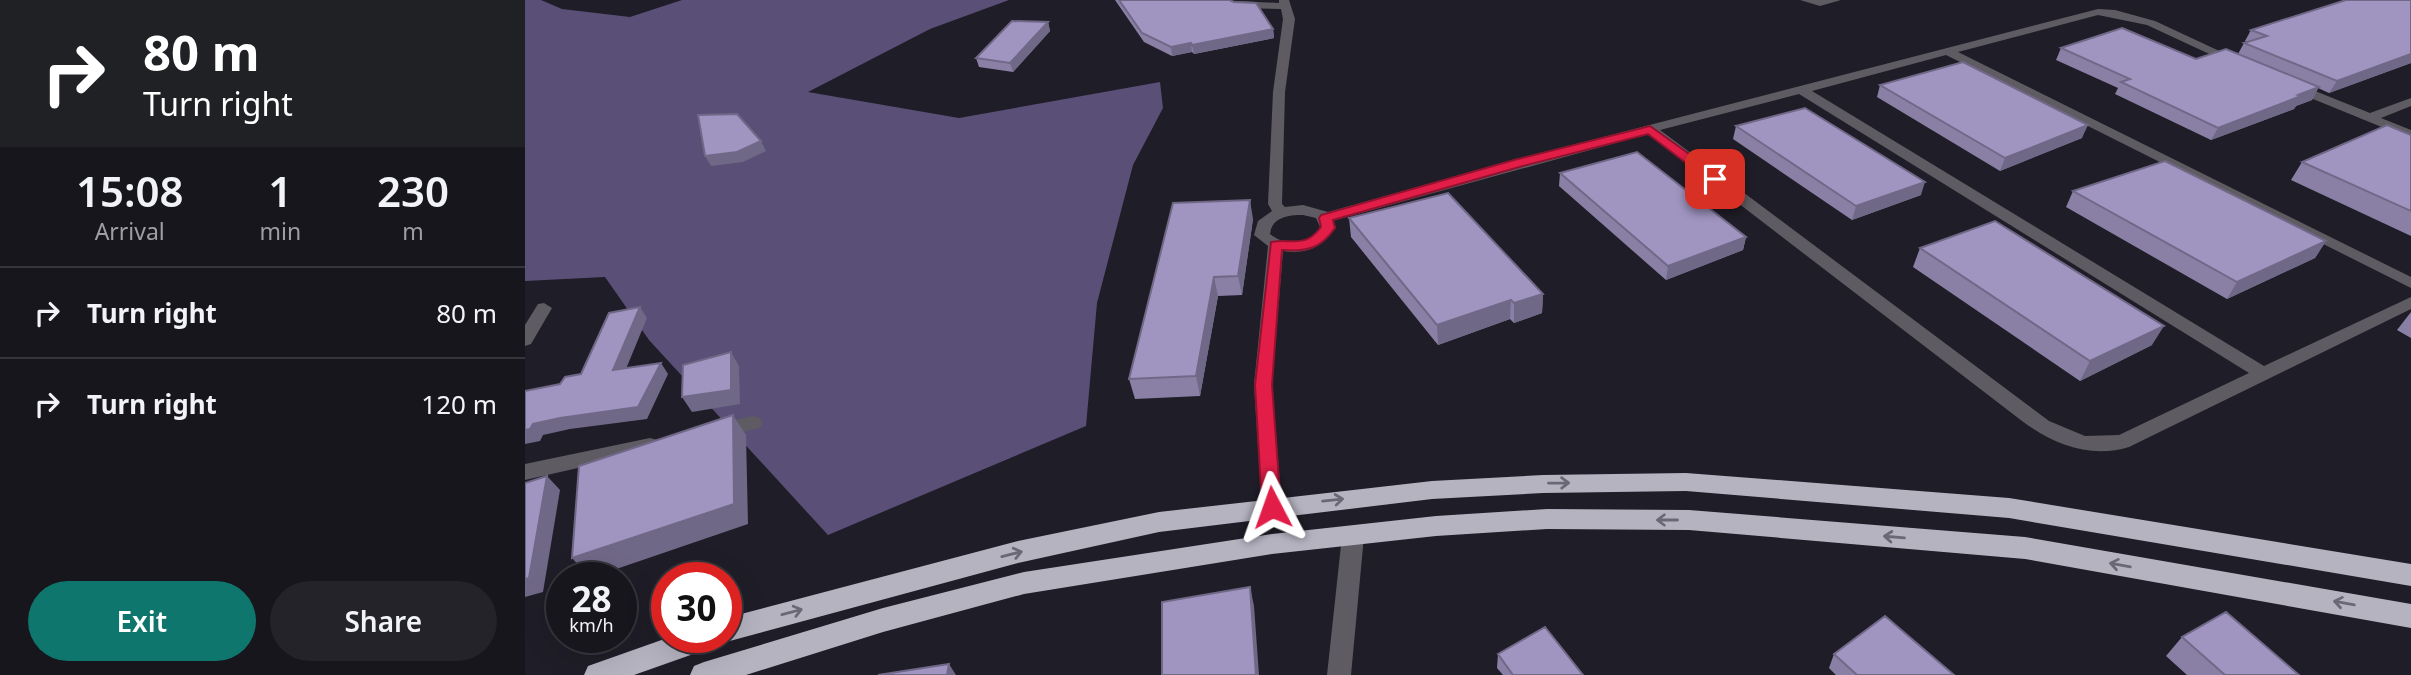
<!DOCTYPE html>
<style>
body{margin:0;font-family:"Noto Sans",sans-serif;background:#24232a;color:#f1f3f6;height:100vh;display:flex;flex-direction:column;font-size:26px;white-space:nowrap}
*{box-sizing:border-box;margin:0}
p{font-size:23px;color:#9e9fa4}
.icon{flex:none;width:38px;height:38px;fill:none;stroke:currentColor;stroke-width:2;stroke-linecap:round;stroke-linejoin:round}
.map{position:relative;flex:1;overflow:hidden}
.details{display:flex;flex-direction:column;background:#17161d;width:525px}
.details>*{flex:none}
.top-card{background:#202124;color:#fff;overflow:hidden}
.speed{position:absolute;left:21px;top:562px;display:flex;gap:14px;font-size:35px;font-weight:700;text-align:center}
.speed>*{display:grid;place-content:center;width:91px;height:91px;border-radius:50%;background:#17161d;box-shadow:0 7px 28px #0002,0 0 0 2px #36353b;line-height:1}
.speed small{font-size:18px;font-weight:400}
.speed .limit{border:10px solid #d22;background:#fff;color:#111}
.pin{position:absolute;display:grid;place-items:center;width:60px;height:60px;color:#fff;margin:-30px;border-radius:14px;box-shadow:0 4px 10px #0006}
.me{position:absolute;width:77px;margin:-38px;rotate:356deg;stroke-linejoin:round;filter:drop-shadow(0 0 5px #0008)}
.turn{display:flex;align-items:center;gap:24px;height:147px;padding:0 28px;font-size:32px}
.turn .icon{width:91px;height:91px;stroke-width:2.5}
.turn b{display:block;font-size:49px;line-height:60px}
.eta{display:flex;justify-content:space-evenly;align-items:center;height:119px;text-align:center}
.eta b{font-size:42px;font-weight:600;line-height:49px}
.primary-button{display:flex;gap:14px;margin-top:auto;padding:14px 28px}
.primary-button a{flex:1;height:80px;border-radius:42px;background:#0f766e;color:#fff;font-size:28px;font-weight:600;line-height:80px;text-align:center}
.primary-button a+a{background:#24232a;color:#f1f3f6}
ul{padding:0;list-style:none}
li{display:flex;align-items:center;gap:21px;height:91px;padding:0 28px;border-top:2px solid #36353b}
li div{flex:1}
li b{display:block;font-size:26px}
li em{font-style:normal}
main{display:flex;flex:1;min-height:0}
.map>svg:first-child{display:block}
</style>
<main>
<section class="details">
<div class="top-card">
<div class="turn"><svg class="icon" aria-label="right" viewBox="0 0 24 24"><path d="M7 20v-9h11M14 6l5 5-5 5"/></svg><div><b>80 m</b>Turn right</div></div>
</div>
<div class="eta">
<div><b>15:08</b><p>Arrival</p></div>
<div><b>1</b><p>min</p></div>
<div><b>230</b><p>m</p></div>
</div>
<ul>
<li><svg class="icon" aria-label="right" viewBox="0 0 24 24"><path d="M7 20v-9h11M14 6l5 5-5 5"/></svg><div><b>Turn right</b></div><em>80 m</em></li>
<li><svg class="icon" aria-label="right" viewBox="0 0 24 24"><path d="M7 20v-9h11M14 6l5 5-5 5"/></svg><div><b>Turn right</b></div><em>120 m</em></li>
</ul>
<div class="primary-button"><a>Exit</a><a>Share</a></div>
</section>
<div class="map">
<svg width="1886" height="675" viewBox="0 0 1886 675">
<rect width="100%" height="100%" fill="#1f1d27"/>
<path fill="#5a4f77" d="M0 0H16L37 9 105 17 157 0H484L405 29 283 92 434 118 635 82 638 108 608 165 572 303 561 426 303 535 124 340 80 277 0 281Z"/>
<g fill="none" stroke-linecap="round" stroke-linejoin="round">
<path fill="#5e5c62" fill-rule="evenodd" d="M691 0 754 3V0H764L770 19 760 92 757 204 760 207 778 205 803 212 989 160 1573 9 1590 10 1630 21 1718 62 1708 65 1622 25 1573 15 1433 52 1886 277V288L1421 55 1287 91 1739 366 1886 297V309L1604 447C1565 459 1528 444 1497 421L1123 134 807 221 811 227C799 247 781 255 758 251L747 385 757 507 754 513 747 515 740 513 737 507 729 385 743 246 729 235 733 221 747 211 743 204 748 92 758 19 756 9 711 8ZM1274 94 1724 373 1594 435 1560 436 1524 421 1135 130ZM778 215 791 218 795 227C784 246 761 247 745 234 747 217 763 215 778 215Z
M1275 0H1316L1295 6Z
M1770 83 1845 113 1886 98V106L1856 118 1886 130V139L1766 90 1764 87Z
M19 303 27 308 6 344 0 346V325L13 304Z
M228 416 235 418 238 423 235 428 194 437 187 435 184 430 187 425Z
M125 438 132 440 135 445 132 450 0 480V464Z
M828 527 836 530 839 536 826 675H802L817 536 820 530Z"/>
<path fill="#b6b3c1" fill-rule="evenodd" d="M1161 473 1484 498 1886 564V586L1484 518 1161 491 1018 493 907 499 634 532 493 563 201 642 194 640 191 646 109 675H59L63 666 145 637H201V618L493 541 634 512 907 481 1018 475Z
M1022 509 1164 510 1500 537 1886 604V628L1500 559 1164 530 1022 529 911 536 747 554 499 594 358 632 221 675H165L169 666 179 662 358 608 499 572 747 534 911 516Z"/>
</g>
<path fill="#8a80a6" d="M590 0H704L748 29 749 38 669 54 667 52 647 56 619 42Z
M1886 0V63L1804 93 1793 88 1787 100 1771 106 1769 109 1686 140 1590 94 1593 88 1531 60 1536 48 1671 59 1713 54 1719 43 1722 42 1720 41 1726 30Z
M523 22 525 31 488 72 454 67 451 58Z
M1355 85 1557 138 1475 171 1352 97Z
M1211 126 1396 195 1327 220 1208 139Z
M1886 135V236L1766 180 1777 162Z
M1035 173 1221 237 1218 250 1141 280 1034 186Z
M1548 191 1801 241 1790 258 1702 299 1541 207Z
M824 218 1018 294 1017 313 989 323 985 319 913 345 826 237Z
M728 219 717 295 693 296 675 396 610 399 604 379Z
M1395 248 1627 345 1555 381 1388 267Z
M1886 312V338L1872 330Z
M1657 637 1774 675H1662L1641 656Z
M973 654 1058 675H978L972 668Z
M1309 654 1429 675H1311L1304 668Z"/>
<path fill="#706887" d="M523 22 525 31 488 72 485 63Z
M748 29 749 38 669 54 667 45Z
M666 43 667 52 647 56 646 47Z
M1886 54V63L1804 93 1812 81Z
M1794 87 1787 100 1771 106 1769 109 1686 140 1693 128Z
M1563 125 1557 138 1475 171 1480 158Z
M236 141 241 151 218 162 186 166 180 156Z
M1400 182 1396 195 1327 220 1331 206Z
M725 200 728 219 717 295 713 276Z
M1221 237 1218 250 1141 280 1143 266Z
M1801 241 1790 258 1702 299 1712 282Z
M689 277 693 296 675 396 671 376Z
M1018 294 1017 313 989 323V303Z
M986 300 985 319 913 345 912 325Z
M115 307 122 318 96 381 88 370Z
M1639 326 1627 345 1555 381 1565 361Z
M206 352 214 366 215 404 167 412 157 397Z
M136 363 143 374 122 419 45 429 18 435 15 441 0 444V430L8 424Z
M208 415 221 435 223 524 65 578 47 558Z
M22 476 35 490 18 592 0 597V579Z
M725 587 729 606 734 675H731Z
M424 664 431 675H422Z"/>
<path fill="#a095c1" stroke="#706887" stroke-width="2" d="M594 0H704L709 2 731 3 748 29 667 45 666 43 646 47 617 33Z
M1821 0H1886V54L1812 81 1719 43 1742 36 1726 30Z
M487 21 523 22 485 63 451 58Z
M1597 28 1671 59 1701 49 1794 87 1773 95 1776 96 1693 128 1596 82 1605 79 1536 48Z
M1438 62 1563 125 1480 158 1355 85Z
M1280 108 1400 182 1331 206 1211 126Z
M212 114 236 141 212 152 180 156 173 115Z
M1862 125 1886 135V211L1777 162Z
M1112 152 1221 237 1143 266 1035 173Z
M1640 161 1801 241 1712 282 1548 191Z
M923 193 1018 294 989 303 986 300 912 325 824 218Z
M725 200 713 276 689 277 671 376 604 379 648 203Z
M1470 221 1639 326 1565 361 1395 248Z
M115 307 88 370 136 363 113 407 35 418 8 424 5 429 0 430V391L35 384 40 377 56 374 84 313Z
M206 352V390L157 397 158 365Z
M208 415 209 504 47 558 54 466Z
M22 476 4 578 0 579V483Z
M725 587 731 675H637V602Z
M1701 612 1774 675H1700L1657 637Z
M1360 616 1429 675H1332L1309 654Z
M1020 627 1058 675H988L973 654Z
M424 664 422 675H353Z"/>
<defs><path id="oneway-shaft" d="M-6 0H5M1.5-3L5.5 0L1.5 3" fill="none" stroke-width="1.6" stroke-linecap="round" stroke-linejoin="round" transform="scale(1.75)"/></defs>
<g stroke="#6a6874">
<use href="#oneway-shaft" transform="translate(1034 483) rotate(-1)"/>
<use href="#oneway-shaft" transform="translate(808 500) rotate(-6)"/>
<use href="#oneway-shaft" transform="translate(1142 520) rotate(-180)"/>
<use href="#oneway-shaft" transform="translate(1369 537) rotate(-175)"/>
<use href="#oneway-shaft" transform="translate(487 554) rotate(-14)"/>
<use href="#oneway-shaft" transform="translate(1595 565) rotate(-170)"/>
<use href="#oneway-shaft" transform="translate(1819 603) rotate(-170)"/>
<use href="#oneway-shaft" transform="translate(267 612) rotate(-15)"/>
</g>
<path fill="#e11d48" stroke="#92132f" stroke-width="2" d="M1125 126 1195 176V182H1186L1123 134 998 166 808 220 810 228C796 248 783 252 757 250L747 385 756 507 753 512 747 514 740 512 737 507 730 385 746 242C767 238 780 249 796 227L794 218 796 215 989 160Z"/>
</svg>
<div class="speed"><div>28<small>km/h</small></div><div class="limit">30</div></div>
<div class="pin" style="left:1190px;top:179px;background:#d93025"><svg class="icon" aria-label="arrive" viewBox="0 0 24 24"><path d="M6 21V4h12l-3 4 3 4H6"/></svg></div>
<svg class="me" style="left:747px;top:507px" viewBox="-20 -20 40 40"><path d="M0-17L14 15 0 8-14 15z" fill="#e11d48" stroke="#fff" stroke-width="4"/></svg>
</div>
</main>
